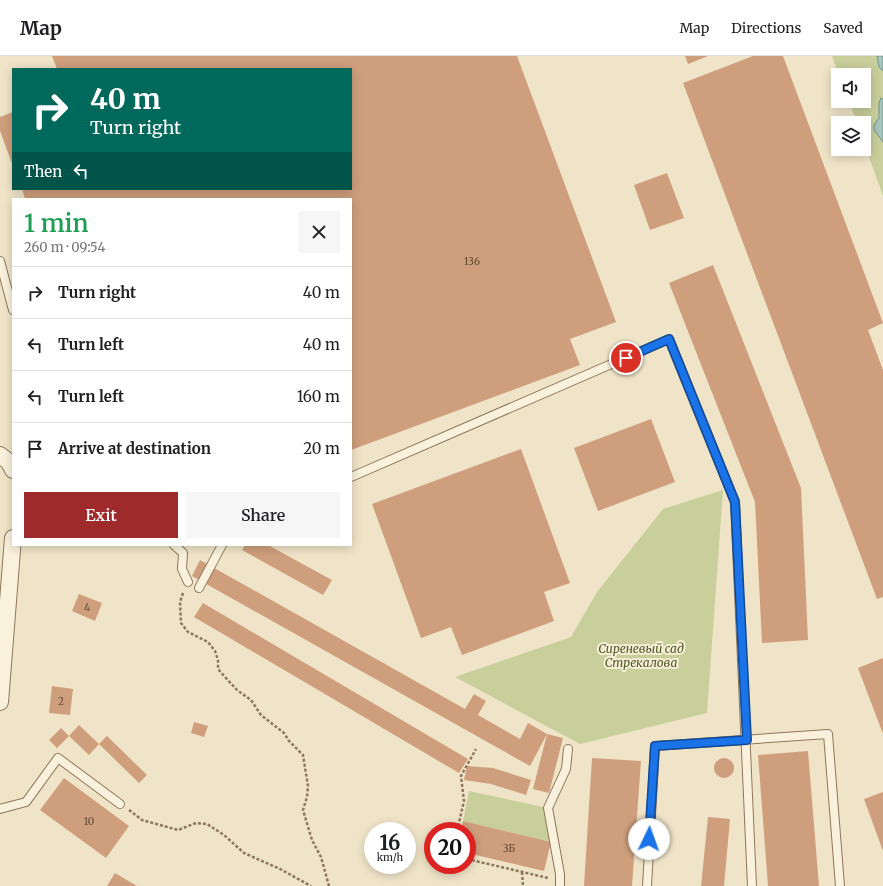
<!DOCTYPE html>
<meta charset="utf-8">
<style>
body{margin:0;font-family:Merriweather,serif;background:#f6f6f6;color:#202124;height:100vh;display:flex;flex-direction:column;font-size:15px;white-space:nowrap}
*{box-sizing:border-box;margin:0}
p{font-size:13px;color:#757577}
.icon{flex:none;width:22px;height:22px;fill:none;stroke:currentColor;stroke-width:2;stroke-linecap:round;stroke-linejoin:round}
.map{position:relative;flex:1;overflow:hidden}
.side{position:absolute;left:12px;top:142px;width:340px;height:348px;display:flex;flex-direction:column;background:#fff;border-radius:0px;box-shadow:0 2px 10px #0003}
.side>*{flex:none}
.banner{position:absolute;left:12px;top:12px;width:340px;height:122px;border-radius:0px;box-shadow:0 2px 10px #0003;background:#00695c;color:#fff;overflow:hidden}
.controls{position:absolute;left:831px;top:12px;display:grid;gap:8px}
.controls a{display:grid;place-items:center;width:40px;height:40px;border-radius:0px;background:#fff;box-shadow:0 2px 10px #0003;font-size:20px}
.speed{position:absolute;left:364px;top:766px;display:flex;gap:8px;font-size:20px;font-weight:700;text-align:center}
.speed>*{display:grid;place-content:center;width:52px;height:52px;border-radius:50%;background:#fff;box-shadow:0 2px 10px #0003;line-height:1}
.speed small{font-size:10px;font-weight:400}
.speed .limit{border:6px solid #d22;background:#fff;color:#111}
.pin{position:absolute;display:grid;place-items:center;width:34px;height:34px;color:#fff;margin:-17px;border:2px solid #fff;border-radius:50%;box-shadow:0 1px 4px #0007}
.me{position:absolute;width:44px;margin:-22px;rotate:3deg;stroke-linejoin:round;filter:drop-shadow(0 0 3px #0008)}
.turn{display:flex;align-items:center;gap:14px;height:84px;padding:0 12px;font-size:18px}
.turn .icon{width:52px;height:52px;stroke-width:2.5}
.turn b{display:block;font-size:28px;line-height:34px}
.then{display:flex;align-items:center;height:38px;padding:0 12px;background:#0003;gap:8px;font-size:15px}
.round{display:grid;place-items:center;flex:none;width:42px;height:42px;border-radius:0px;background:#f6f6f6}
.overview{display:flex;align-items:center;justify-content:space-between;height:68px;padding:0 12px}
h1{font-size:24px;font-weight:600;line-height:30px;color:#1e9e55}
.primary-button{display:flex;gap:8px;margin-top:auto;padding:8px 12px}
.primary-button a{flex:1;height:46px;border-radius:0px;background:#9e2a2b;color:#fff;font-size:16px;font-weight:600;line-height:46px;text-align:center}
.primary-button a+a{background:#f6f6f6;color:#202124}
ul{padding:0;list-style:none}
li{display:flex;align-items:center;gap:12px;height:52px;padding:0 12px;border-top:1px solid #e0e0e0}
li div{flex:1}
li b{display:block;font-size:15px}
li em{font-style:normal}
header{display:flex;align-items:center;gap:24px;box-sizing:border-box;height:56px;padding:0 20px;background:#fff;border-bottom:1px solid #e0e0e0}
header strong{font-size:19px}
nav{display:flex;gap:22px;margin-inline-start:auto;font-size:14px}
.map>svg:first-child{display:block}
</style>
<header>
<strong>Map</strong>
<nav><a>Map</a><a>Directions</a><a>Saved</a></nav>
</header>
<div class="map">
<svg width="883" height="830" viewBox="0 0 883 830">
<rect width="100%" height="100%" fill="#f0e4c8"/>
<path fill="#c9cf9b" d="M832 0H883V140L864 87V67H857L849 45H864V19H839Z
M723 434 707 657 580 688 455 621 571 581 597 536 663 453Z
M469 735 543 751 551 786 463 765Z"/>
<path fill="#a9c4bc" stroke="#6f938a" d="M877 0H883V15L879 11Z
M881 42 883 43V86L874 74V69L879 62V47Z"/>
<path fill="#cf9f7d" d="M52 0H517L616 266 570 283 580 309 351 394V143H25L22 133H351V13H57Z
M685 0H708L688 8Z
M753 0H783L883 267 868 274 883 314V541L877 543 683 27Z
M13 56V110L0 75V61Z
M667 117 684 162 650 174 634 129Z
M713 209 801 432 808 584 762 587 755 446 669 227Z
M651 363 675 426 598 455 574 392Z
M521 393 570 527 544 536 554 565 462 599 451 571 421 582 372 448Z
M245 489H268L332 524 323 539 242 494Z
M200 504 465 653 474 638 486 645 478 659 520 683 528 667 547 678 563 682 549 737 533 733 547 678 530 710 192 520Z
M79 538 102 547 95 565 72 555Z
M203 547 468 703 459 717 194 561Z
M883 602V678L858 612Z
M52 630 73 633 70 659 49 657Z
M194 666 208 670 204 681 191 677Z
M79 669 99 688 107 680 147 719 139 727 99 688 89 699 69 680Z
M61 672 69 680 57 692 49 684Z
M808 695 819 830H768L758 699Z
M714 712a10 10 0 1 1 20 0a10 10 0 1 1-20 0Z
M592 702 641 705 632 830H584Z
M467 710 493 712 531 724 526 739 491 728 464 724Z
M64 722 129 770 106 802 40 754Z
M883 736V795L864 743Z
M708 761 730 763 724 830H701Z
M463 765 551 786 544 815 467 797V775H461Z
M115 817 137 830H107Z"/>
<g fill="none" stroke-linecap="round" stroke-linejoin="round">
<g stroke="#8d765c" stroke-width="10">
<path id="lane" d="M0 205 13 254
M351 421 669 283 735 446 752 830
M174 489 183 497 182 513 188 526
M199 532 222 489
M0 753 26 746 58 702 120 748
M560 830V818L548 752 566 713 568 693
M647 830 655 690 828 678 840 830"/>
</g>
<g stroke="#8d765c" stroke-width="18">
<path id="street" d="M0 399 9 406 13 414
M0 646 13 482"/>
</g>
<path stroke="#8d765c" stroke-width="2.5" stroke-dasharray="3 2" stroke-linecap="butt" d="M183 537 180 546 181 567 188 576 208 586 215 595 218 604V613L225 621 237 634 251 644 261 659 284 677 289 685 303 699 308 730 307 741 303 754 312 784 321 801 329 830
M129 754 142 764 178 774 196 767 207 768 224 779 244 797 280 813 311 830
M457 775 464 745 461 720 476 693
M467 803 548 822
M522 816 523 830"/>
<use href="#lane" stroke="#faf1dc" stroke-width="8"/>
<use href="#street" stroke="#faf1dc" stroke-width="16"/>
</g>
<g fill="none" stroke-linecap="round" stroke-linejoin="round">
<g stroke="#114b97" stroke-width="10">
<path id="route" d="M626 302 669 283 735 446 747 684 655 690 649 783"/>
</g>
<use href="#route" stroke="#1a73e8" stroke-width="7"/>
</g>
<g text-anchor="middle" stroke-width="4" stroke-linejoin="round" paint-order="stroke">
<g font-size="10" fill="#624a37">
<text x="472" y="209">136</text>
<text x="87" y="555">4</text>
<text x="61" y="649">2</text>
<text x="89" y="769">10</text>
<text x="509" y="796">3Б</text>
</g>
<g font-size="12" font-style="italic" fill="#4d5a26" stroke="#f7eed8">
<text x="641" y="597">Сиреневый сад<tspan x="641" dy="14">Стрекалова</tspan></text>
</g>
</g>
</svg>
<div class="controls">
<a><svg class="icon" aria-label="sound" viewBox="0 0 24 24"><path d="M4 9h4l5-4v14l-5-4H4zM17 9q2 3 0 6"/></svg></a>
<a><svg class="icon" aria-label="layers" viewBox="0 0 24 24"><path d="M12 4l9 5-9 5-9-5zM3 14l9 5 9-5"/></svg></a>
</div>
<div class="speed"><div>16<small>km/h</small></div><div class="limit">20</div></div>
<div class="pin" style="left:626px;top:302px;background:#d93025"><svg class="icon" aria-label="arrive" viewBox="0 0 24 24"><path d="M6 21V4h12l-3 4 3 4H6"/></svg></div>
<svg class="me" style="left:649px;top:783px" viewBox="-20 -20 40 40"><circle r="19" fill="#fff"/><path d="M0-13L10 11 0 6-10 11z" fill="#1a73e8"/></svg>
<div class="banner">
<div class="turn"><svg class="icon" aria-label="right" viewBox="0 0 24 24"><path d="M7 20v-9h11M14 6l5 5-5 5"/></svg><div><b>40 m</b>Turn right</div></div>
<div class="then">Then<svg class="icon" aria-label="left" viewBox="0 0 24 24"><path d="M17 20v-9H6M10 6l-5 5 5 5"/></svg></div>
</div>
<section class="side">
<div class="overview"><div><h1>1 min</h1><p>260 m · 09:54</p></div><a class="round"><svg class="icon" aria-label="close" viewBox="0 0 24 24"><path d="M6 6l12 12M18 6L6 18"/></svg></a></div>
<ul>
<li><svg class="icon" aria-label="right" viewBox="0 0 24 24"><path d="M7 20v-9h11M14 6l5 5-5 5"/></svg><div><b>Turn right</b></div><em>40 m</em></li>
<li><svg class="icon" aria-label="left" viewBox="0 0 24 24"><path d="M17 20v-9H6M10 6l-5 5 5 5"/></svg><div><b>Turn left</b></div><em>40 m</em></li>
<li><svg class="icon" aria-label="left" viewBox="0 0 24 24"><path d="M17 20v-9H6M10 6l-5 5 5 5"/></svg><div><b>Turn left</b></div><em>160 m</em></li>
<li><svg class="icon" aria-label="arrive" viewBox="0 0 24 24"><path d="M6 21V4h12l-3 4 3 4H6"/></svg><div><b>Arrive at destination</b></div><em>20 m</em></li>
</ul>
<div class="primary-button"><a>Exit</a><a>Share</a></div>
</section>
</div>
